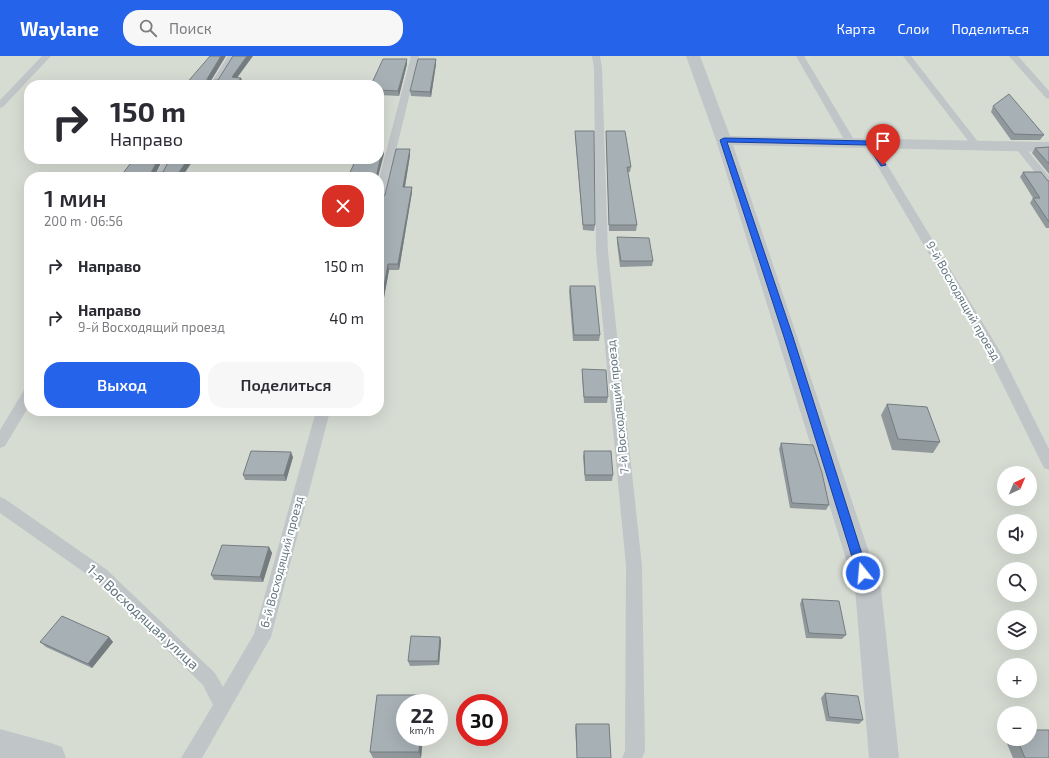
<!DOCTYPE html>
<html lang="ru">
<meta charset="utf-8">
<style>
body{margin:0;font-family:"Exo 2",sans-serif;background:#f7f7f7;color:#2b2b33;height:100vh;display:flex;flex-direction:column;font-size:15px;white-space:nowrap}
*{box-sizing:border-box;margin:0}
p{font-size:13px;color:#7c7c81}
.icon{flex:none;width:22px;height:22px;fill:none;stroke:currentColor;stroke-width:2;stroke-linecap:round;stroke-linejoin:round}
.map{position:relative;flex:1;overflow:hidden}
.details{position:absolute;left:24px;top:116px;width:360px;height:244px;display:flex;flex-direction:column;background:#fff;border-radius:16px;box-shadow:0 4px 16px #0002}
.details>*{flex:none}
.hud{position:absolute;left:24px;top:24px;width:360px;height:84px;border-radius:16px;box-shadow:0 4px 16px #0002;background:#fff;color:#2b2b33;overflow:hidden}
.needle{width:26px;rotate:44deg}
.buttons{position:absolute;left:997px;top:410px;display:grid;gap:8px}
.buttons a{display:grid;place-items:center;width:40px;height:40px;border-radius:50%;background:#fff;box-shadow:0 4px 16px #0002;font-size:20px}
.speed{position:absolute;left:396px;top:638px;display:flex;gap:8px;font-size:20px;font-weight:700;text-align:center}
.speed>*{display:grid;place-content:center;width:52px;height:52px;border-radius:50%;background:#fff;box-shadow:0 4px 16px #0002;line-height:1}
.speed small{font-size:10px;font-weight:400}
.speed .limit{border:6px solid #d22;background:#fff;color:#111}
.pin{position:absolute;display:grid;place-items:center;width:34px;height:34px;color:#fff;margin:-41px -17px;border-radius:50% 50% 50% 0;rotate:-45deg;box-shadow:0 0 4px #0007}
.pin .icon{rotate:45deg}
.me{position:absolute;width:44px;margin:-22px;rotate:343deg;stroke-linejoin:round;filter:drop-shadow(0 0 3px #0008)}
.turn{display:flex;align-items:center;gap:14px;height:84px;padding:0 20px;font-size:18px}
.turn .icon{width:52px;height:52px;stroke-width:2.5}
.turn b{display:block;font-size:28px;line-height:34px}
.round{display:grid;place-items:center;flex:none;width:42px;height:42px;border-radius:16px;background:#f7f7f7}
.overview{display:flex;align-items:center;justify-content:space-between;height:68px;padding:0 20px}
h1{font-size:24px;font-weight:600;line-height:30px}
.primary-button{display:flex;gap:8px;margin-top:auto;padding:8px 20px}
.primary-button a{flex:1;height:46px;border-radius:16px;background:#2563eb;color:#fff;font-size:16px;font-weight:600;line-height:46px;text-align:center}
.primary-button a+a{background:#f7f7f7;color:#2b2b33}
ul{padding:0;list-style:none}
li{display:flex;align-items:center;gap:12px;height:52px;padding:0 20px}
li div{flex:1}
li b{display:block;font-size:15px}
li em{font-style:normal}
header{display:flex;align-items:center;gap:24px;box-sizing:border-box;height:56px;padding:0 20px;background:#2563eb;color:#fff}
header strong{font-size:19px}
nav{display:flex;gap:22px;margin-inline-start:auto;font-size:14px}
.search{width:280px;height:36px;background:#f7f7f7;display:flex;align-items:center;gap:10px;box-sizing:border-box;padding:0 14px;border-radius:16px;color:#7c7c81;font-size:15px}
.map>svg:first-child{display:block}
</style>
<header>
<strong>Waylane</strong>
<div class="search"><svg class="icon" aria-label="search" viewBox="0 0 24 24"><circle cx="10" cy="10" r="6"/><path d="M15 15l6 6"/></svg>Поиск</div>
<nav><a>Карта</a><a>Слои</a><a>Поделиться</a></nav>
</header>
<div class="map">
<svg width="1049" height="702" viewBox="0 0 1049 702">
<rect width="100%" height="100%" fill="#f7f7f4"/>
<path fill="#d7dcd3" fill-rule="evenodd" d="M0 0H1049V702H0ZM29 29H379V103H29ZM29 121H379V355H29ZM1004 417H1030V443H1004ZM1004 465H1030V491H1004ZM1004 513H1030V539H1004ZM1004 561H1030V587H1004ZM1004 609H1030V635H1004ZM405 647H439V681H405ZM465 647H499V681H465ZM1004 657H1030V683H1004Z"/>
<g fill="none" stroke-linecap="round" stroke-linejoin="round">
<path fill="#c0c5c8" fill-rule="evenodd" d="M42 0H51L3 51 0 52V44Z
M228 0H236L218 29H210Z
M411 0H419L384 144 379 147V123Z
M592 0H600L602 12 608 196 642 510 645 695 642 702H622L625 695 626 510 596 196 594 12Z
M796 0H804L856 87 854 89 851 90 846 87Z
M903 0H911L979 87 981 89 979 91H973Z
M1009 0H1018L1049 35V43L1046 42Z
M869 84 874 87 1001 297 1049 393V414L1044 412 987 297 864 87Z
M1019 87 1022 88 1049 120V130L1045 129 1014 90Z
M165 103H175L164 121H154Z
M29 333V350L5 390 0 392V374L24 334Z
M316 355H330L271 581 202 702H181L213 649 203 629 95 524 0 457V441L5 443 107 514 215 617 223 631 254 578Z"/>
<path fill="#c0c5c8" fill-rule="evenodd" d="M686 0H700L730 80 1049 86V96L733 89 881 532 899 702H869L855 532 716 84Z
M0 673 51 687 62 691 66 702H0Z"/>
</g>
<path fill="#90989c" d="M436 3V8L431 41 411 40 410 35Z
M407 8 399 40 379 39V29Z
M993 50 1044 79 1040 84H1011L991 56Z
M575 75 595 169 594 175 583 174 575 80Z
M606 75 631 111 630 116H628L637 169 636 175H609L606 81Z
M1049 91V118L1032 97 1035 92Z
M410 93V99L405 131H412V136L399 214H389L379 269V142L385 139Z
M1023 116 1049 125V172H1046L1030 147 1033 142 1020 121Z
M617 181 653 205 652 210 620 211 617 187Z
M570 230 600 279 599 285H573L569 235Z
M582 313 608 341 607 347H584L582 319Z
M887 348 940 386 933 397 892 394 881 359Z
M781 387 829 449 826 454 790 452 779 393Z
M584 395 613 419 612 425H585L583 401Z
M293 401 286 425 245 424 243 419Z
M269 491 272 497 263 526 214 524 211 519Z
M802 543 846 579 842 583 806 582 800 548Z
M109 581 113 586 92 612 46 591 40 586Z
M440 581 441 585 439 609 410 610 408 605Z
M825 637 863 664 859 668 826 665 821 642Z
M377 639H423L426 647H405V681H423L421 702H373L370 696Z
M576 668 611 702H577L575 672Z
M1005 683H1030L1049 702H1013Z"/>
<path fill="#757c7f" d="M221 0H226L209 28 207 23Z
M247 0H253L234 26 232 21Z
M407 3V8L399 40 398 35Z
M436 3V8L431 41 430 36Z
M241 22 243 27 241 29H236Z
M383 92 384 98 378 121H377V117Z
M410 93V99L404 136 403 131Z
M158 103H163L154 121 151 117Z
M188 103H194L182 121H176Z
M412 131V136L399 214 398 208Z
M388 208 389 214 379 269V257Z
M291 396 293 401 286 425 284 419Z
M269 491 272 497 263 526 260 521Z
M109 581 113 586 92 612 88 608Z
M440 581 441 585 439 609 438 605Z
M423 639 426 647H423Z
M420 681H423L421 702 419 696Z"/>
<path fill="#a7b1b5" stroke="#757c7f" d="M210 0H221L207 23V25L218 24 233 0H247L232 21 241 22 236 29H185Z
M383 3H407L398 35 379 34V29H371Z
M418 3H436L430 36 410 35Z
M1009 38 1044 79 1014 78 993 50Z
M575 75H594L595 169H583Z
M606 75H625L631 111H627L637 169H609Z
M1049 91V108L1035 92Z
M379 92H383L377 117V121H348L356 103H379Z
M396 93H410L403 131H412L398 208H388L379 257V142L385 139Z
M134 103H158L151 117 163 116 170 103H188L176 121H120Z
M1023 116H1041L1047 124 1049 125V166L1033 142H1040Z
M617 181 649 182 653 205H621Z
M570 230H595L600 279H574Z
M582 313 606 314 608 341H584Z
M887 348 927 351 940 386 898 383Z
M781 387 813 389 822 417 829 449 792 447Z
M251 395 291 396 284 419H243Z
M584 395H611L613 419H585Z
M222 489 269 491 260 521 211 519Z
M802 543 839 545 846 579 809 577Z
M62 560 109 581 88 608 40 586Z
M411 580 440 581 438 605H408Z
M825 637 858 640 863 664 829 661Z
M377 639H423V647H405V681H420L419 696H370Z
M576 668H609L611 702H577Z
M1030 674H1049V702H1025L1017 683H1030Z"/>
<path fill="#2563eb" stroke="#184099" d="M724 82 869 85 871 86 886 109 881 110 867 89 727 86 793 281 868 517 867 520 863 522 859 520 857 517 784 281 720 84Z"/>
<g text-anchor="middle" stroke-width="4" stroke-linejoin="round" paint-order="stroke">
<g font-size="12" fill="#62757f" stroke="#fff">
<text transform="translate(963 245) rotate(60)" y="4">9-й Восходящий проезд</text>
<text transform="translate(618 351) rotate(-96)" y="4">7-й Восходящий проезд</text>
<text transform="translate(282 506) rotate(-75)" y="4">6-й Восходящий проезд</text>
</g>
<g font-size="14" fill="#62757f" stroke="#fff">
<text transform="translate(143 561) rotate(43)" y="5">1-я Восходящая улица</text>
</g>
</g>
</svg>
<div class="buttons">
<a><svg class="needle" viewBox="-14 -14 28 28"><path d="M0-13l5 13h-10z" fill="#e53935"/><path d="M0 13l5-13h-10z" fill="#7c7c81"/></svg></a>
<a><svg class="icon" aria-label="sound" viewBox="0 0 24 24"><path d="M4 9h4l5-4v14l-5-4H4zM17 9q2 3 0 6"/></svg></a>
<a><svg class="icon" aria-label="search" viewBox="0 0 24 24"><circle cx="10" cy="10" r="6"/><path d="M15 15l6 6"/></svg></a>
<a><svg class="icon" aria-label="layers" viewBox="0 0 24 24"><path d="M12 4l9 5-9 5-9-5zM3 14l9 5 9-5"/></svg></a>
<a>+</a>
<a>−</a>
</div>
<div class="speed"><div>22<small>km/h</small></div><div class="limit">30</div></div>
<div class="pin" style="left:883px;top:109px;background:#d93025"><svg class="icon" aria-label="arrive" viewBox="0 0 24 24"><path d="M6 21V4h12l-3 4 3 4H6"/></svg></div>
<svg class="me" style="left:863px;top:517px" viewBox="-20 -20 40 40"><circle r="17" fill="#2563eb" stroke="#fff" stroke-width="3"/><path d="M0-11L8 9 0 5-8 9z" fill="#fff"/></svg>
<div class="hud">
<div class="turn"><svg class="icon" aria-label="right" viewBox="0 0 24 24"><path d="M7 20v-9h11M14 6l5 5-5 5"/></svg><div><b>150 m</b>Направо</div></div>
</div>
<section class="details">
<div class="overview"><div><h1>1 мин</h1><p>200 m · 06:56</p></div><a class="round" style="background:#d93025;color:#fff"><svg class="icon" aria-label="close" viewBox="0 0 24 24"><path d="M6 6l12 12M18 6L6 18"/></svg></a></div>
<ul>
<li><svg class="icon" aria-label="right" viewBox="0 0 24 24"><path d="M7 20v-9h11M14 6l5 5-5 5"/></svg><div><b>Направо</b></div><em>150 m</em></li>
<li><svg class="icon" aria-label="right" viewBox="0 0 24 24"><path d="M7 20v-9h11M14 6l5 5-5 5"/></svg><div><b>Направо</b><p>9-й Восходящий проезд</p></div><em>40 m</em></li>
</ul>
<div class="primary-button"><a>Выход</a><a>Поделиться</a></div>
</section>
</div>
